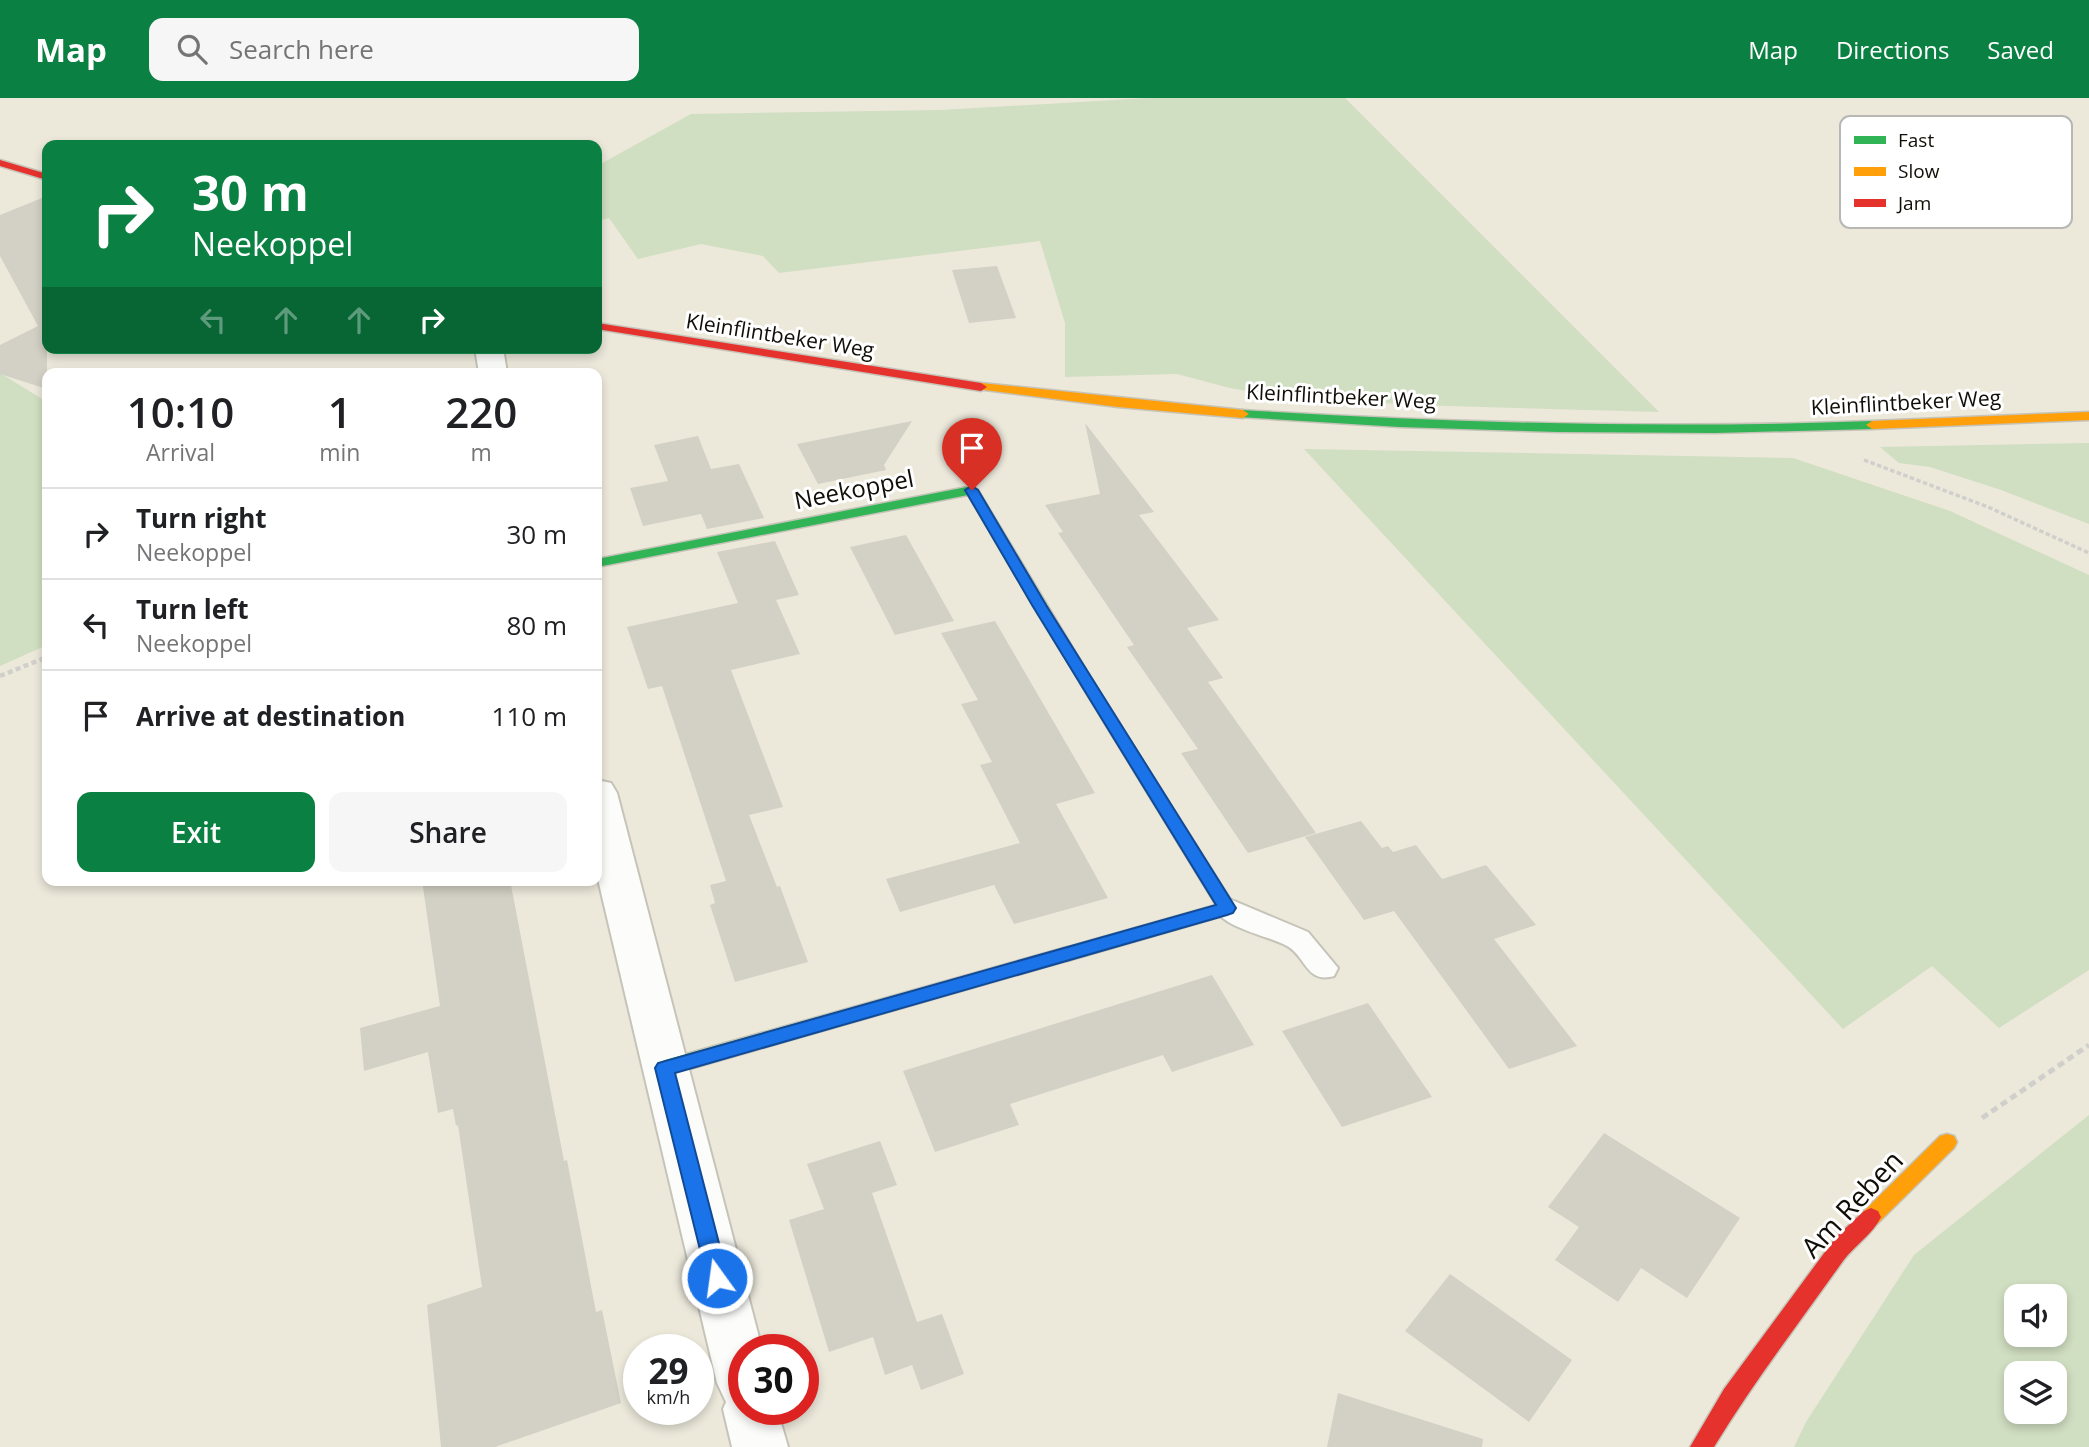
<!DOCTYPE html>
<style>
body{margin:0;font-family:"Open Sans",sans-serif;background:#f6f6f6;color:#202124;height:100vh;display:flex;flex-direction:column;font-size:26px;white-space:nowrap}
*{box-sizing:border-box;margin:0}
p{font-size:23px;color:#757577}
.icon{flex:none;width:38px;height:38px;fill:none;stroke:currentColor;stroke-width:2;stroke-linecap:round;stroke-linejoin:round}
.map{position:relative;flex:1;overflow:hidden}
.panel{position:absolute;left:42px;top:270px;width:560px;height:518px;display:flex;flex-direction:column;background:#fff;border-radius:14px;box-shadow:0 4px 10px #0003}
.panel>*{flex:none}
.hud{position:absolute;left:42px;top:42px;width:560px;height:214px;border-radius:14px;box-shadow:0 4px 10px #0003;background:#0b8043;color:#fff;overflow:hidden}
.buttons{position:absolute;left:2004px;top:1186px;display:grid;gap:14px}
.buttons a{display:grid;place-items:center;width:63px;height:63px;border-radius:14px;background:#fff;box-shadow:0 4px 10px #0003;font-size:35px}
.speed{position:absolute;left:623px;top:1236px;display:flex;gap:14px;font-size:35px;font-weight:700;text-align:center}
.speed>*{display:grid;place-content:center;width:91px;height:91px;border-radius:50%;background:#fff;box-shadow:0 4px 10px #0003;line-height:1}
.speed small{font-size:18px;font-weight:400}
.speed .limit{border:10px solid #d22;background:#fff;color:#111}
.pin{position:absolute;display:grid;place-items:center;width:60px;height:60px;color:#fff;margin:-72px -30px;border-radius:50% 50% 50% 0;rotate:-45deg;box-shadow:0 0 7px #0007}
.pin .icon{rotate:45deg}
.me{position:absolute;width:77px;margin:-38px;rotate:346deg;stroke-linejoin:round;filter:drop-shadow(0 0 5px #0008)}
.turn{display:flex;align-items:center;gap:24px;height:147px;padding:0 35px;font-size:32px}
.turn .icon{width:91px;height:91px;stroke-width:2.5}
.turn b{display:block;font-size:49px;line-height:60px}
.lanes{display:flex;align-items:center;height:66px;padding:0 35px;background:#0003;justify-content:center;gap:35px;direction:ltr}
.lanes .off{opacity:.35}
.eta{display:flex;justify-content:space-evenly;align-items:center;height:119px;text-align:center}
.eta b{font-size:42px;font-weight:600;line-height:49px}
.primary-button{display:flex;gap:14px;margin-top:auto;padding:14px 35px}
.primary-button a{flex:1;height:80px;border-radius:14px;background:#0b8043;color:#fff;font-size:28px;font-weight:600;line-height:80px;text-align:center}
.primary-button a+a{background:#f6f6f6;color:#202124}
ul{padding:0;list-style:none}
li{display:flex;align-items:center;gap:21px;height:91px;padding:0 35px;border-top:2px solid #e0e0e0}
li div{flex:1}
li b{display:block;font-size:26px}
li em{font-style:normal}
header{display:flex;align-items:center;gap:42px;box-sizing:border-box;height:98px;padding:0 35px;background:#0b8043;color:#fff}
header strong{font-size:33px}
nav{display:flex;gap:38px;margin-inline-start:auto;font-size:24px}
.search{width:490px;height:63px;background:#f6f6f6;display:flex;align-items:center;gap:18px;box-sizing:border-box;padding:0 24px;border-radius:14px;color:#757577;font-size:26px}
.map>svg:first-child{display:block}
</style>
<header>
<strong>Map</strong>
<div class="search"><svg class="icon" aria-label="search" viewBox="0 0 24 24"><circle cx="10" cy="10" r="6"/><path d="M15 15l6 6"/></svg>Search here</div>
<nav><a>Map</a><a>Directions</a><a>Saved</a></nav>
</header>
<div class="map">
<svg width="2089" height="1349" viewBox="0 0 2089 1349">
<rect width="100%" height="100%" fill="#ece9db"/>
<path fill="#d0dec1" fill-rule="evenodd" d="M1149 0H1345L1659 314 1448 308 1292 301 1230 290 1177 276 1065 279V225L1040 143 779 175 763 158 701 146 638 161 609 120 597 123V68L691 16 940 12Z
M0 275 47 304V547L0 568Z
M2089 345V426L2001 392 1930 369 1899 365 1880 349Z
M1304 351 1793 360 1950 413 2089 477V872L1999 930 1932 868 1843 931Z
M2089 1017V1349H1794L1806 1324 1914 1157ZM2016 1199H2054V1237H2016ZM2016 1276H2054V1314H2016Z"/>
<path fill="#d3d0c5" d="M47 98V291L0 276V247L38 228 0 158V117Z
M997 168 1016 220 969 225 952 172Z
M912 323 884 367 886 372 818 386 797 346Z
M1085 325 1154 414 1139 417 1219 522 1187 530 1223 580 1208 584 1316 735 1248 755 1181 655 1198 651 1127 549 1134 547 1058 435 1063 434 1045 407 1100 396Z
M698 338 711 371 739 366 764 420 707 431 701 416 643 428 630 390 668 383 654 347Z
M906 437 954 523 895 537 850 449Z
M775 443 799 497 776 502 800 556 731 572 783 709 749 717 777 789 780 788 808 864 735 884 710 807 715 805 710 787 726 783 662 588 648 591 627 529 738 505 717 454Z
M995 523 1095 695 1056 706 1108 800 1014 826 994 787 900 814 886 781 1020 745 980 667 992 664 961 606 978 602 941 535Z
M1361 723 1382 750 1388 748 1393 754 1416 747 1442 781 1486 767 1536 827 1494 841 1577 948 1509 971 1394 813 1364 822 1305 739Z
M422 782H510L564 1063 567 1062 596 1214 602 1212 621 1305 495 1349H441L427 1207 482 1189 458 1027 456 1028 453 1011 438 1015 428 954 364 973 360 930 440 908Z
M1212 877 1254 947 1172 974 1163 957 1010 1006 1019 1027 935 1054 903 973Z
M1368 905 1432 999 1342 1029 1282 933Z
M1604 1035 1740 1120 1687 1200 1641 1170 1618 1204 1555 1162 1579 1129 1548 1109Z
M880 1043 897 1087 872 1095 917 1224 942 1216 964 1276 921 1292 912 1267 885 1277 873 1239 829 1254 789 1122 824 1111 807 1066Z
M1450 1176 1572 1262 1529 1324 1405 1233Z
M1338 1295 1483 1341 1482 1349H1327Z"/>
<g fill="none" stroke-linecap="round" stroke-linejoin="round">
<g stroke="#c6c3b8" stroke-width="4">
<path id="lane" d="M1227 800 1308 834 1338 870 1334 878C1306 886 1306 858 1287 848 1267 837 1225 831 1214 810L1218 803Z"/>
</g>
<g stroke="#c6c3b8" stroke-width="4">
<path id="street" d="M475 250H503L507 275H479Z
M597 682 611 685 617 695 762 1251H744V1311H777L788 1349H732L723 1311 726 1304 717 1285 597 777Z"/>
</g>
<g stroke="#c6c3b8" stroke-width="3">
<path id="fast" d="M1243 312C1453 325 1662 331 1872 323L1878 327 1872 331 1715 335 1558 334 1400 329 1239 319 1237 316Z
M972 388 978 392 1094 585 1092 588H1082L968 397 597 469V461Z
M1067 849 1073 851 1076 856 1073 861 665 978 658 975 656 970 658 965 665 962Z"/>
</g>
<g stroke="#c6c3b8" stroke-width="3">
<path id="slow" d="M981 285 1243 312 1249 316 1243 320 1118 309 977 291V287Z
M2089 314V322L1872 331 1866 327 1872 323Z
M1087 580 1092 582 1236 810 1233 815 1067 863 1061 861 1058 856 1061 851 1216 807 1080 585Z
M1947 1036 1954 1038 1957 1044 1954 1050 1878 1125 1871 1128 1864 1125 1861 1119 1864 1113 1940 1038Z"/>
</g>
<g stroke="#c6c3b8" stroke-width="3">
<path id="jam" d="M0 62 47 76V82L0 68Z
M597 225 981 285 987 289 981 293 597 231Z
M1871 1110 1878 1113 1881 1119C1873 1136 1854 1148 1843 1163 1799 1225 1753 1285 1714 1349H1690L1724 1291 1836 1139 1864 1113Z"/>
</g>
<path stroke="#d0cfcb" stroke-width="3.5" stroke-dasharray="4.5 2.5" stroke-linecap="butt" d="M1864 362 1988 409 2089 455"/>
<path stroke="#d0cfcb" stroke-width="4.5" stroke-dasharray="5 3.5" stroke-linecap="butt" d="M0 578 47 559"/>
<path stroke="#d0cfcb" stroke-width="5" stroke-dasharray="7 4.5" stroke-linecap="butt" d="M1982 1020 2089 947"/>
<use href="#lane" fill="#fcfcfa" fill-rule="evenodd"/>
<use href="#street" fill="#fcfcfa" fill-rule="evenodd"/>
<use href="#fast" fill="#30b455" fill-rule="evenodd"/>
<use href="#slow" fill="#ff9f0a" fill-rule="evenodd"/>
<use href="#jam" fill="#e5322d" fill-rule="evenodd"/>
</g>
<path fill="#1a73e8" stroke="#114b97" stroke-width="2" d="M972 388 978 392 1046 507 1236 810 1233 815 1227 817 675 975 728 1180 725 1187 717 1190 710 1187 707 1180 655 970 658 965 1216 807 1032 507 965 392Z"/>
<g text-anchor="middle" stroke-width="6" stroke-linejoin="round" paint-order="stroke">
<g font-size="21" fill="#100e06" stroke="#fff">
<text transform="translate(780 238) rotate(9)" y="7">Kleinflintbeker Weg</text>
<text transform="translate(1341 299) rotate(3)" y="7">Kleinflintbeker Weg</text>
<text transform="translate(1906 305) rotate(-3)" y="7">Kleinflintbeker Weg</text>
</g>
<g font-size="24" fill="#100e06" stroke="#fff">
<text transform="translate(854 392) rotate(-11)" y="8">Neekoppel</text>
</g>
<g font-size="28" fill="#100e06" stroke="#fff">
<text transform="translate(1852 1106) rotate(-47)" y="10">Am Reben</text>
</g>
</g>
<rect x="1840" y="18" width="232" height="112" rx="10" fill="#fff" stroke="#b7b7b4" stroke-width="2"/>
<rect x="1854" y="38" width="32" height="8" fill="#30b455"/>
<rect x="1854" y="69" width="32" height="9" fill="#ff9f0a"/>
<rect x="1854" y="101" width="32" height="8" fill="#e5322d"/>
<g font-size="19" fill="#100e06">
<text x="1898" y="49">Fast</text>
<text x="1898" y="80">Slow</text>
<text x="1898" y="112">Jam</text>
</g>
</svg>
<div class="buttons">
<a><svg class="icon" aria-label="sound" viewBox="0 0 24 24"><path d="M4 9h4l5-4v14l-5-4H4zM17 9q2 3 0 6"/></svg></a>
<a><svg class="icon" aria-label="layers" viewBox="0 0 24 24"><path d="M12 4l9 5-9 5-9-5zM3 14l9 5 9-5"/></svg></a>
</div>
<div class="speed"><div>29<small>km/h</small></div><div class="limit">30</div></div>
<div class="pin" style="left:972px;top:392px;background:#d93025"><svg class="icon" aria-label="arrive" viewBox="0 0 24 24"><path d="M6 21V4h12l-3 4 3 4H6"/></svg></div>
<svg class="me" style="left:717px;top:1180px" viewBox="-20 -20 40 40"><circle r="17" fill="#1a73e8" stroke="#fff" stroke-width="3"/><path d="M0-11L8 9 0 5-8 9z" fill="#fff"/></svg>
<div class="hud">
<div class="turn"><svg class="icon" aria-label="right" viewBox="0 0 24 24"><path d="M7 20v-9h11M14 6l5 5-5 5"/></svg><div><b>30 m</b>Neekoppel</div></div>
<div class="lanes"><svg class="icon off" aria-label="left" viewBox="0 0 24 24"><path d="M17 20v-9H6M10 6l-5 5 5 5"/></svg><svg class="icon off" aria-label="ahead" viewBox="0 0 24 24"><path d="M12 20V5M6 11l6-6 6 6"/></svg><svg class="icon off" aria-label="ahead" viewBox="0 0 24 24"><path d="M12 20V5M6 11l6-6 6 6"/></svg><svg class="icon" aria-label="right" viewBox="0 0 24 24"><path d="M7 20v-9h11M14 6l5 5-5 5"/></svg></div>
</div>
<section class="panel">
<div class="eta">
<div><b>10:10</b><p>Arrival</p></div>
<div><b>1</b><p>min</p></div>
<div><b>220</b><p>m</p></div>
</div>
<ul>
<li><svg class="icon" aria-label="right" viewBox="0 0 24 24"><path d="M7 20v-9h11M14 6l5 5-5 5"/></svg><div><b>Turn right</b><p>Neekoppel</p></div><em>30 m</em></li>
<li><svg class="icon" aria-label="left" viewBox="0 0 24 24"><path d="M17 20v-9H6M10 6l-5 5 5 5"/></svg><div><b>Turn left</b><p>Neekoppel</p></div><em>80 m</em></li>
<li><svg class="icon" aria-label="arrive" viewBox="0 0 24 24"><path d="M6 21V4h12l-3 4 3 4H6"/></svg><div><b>Arrive at destination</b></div><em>110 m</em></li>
</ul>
<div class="primary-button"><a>Exit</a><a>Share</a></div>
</section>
</div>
